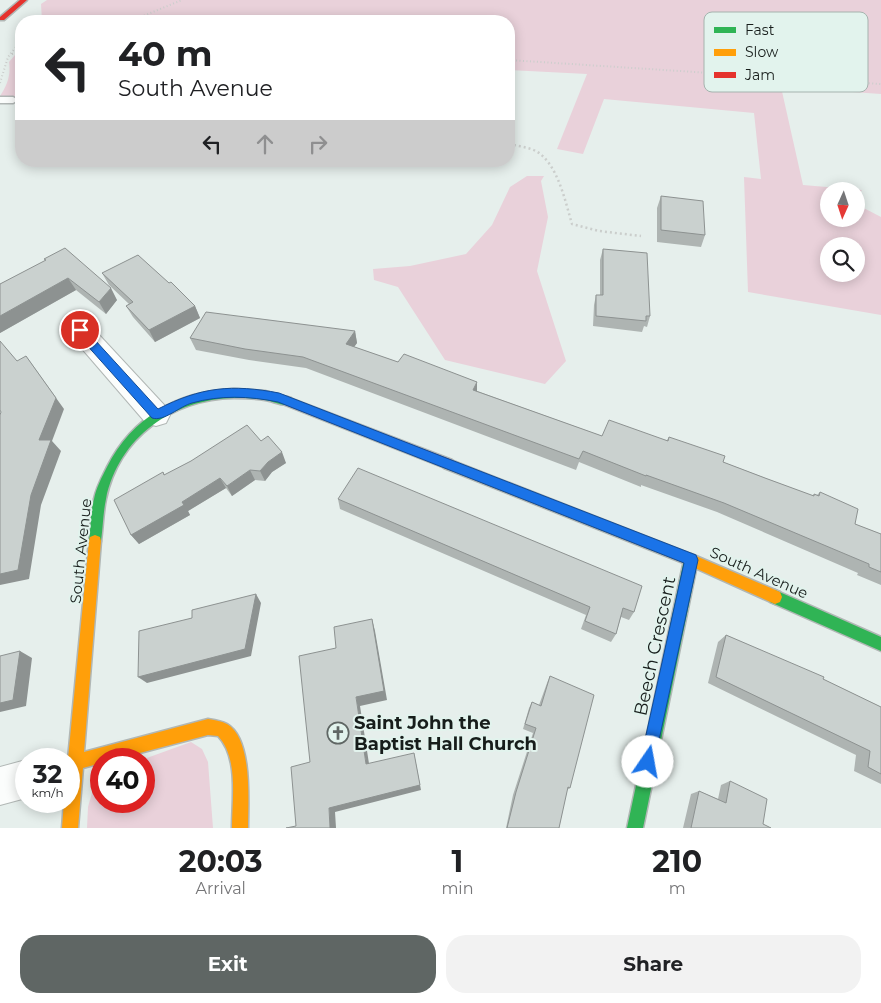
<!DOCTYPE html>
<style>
body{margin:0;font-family:Montserrat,sans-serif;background:#f2f2f2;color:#202124;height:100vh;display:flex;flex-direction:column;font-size:19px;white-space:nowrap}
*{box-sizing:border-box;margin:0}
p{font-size:16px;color:#757577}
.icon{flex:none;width:28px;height:28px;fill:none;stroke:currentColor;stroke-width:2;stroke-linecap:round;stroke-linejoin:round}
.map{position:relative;height:828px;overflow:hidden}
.panel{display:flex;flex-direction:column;background:#fff;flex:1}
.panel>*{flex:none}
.hud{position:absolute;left:15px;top:15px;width:500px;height:152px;border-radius:20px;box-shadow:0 2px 12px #0003;background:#fff;color:#202124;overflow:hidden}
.needle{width:32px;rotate:183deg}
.fabs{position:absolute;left:820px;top:182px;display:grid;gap:10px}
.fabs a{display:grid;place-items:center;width:45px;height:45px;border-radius:50%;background:#fff;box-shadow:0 2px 12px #0003;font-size:25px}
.speed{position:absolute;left:15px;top:748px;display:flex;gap:10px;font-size:25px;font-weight:700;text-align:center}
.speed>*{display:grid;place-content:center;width:65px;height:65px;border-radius:50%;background:#fff;box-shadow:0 2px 12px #0003;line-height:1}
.speed small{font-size:12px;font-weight:400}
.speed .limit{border:8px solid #d22;background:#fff;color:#111}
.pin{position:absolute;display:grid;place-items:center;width:42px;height:42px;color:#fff;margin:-21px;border:2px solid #fff;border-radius:50%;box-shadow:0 1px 5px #0007}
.me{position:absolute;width:55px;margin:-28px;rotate:12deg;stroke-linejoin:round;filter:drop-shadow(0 0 4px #0008)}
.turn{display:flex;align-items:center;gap:18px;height:105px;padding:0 20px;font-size:22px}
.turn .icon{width:65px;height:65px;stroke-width:2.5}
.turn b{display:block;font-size:35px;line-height:42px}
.lanes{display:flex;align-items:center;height:48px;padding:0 20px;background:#0003;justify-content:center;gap:25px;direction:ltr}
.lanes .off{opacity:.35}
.eta{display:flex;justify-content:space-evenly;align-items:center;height:85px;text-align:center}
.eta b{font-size:30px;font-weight:700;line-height:35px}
.primary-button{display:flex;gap:10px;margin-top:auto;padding:10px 20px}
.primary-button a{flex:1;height:58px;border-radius:20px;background:#5f6664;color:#fff;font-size:20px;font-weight:700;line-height:58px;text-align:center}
.primary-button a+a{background:#f2f2f2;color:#202124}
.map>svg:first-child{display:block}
</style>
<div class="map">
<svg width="881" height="828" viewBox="0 0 881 828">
<rect width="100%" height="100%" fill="#e6efec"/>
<path fill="#e9d1da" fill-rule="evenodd" d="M47 0H881V94L781 87 803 185 862 190 856 198V191H829V219H856V204L881 217V315L748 292 744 177 761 179 754 113 604 99 583 154 557 149 587 74 509 70V21H42L41 4ZM829 246H856V274H829Z
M21 54V88L19 95 12 98 0 96C7 85 11 76 9 62L15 55Z
M527 176H544L541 181 548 217 537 271 566 361 545 384 445 360 398 287 374 280 373 269 410 266 466 254 492 225 510 187Z
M191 742 202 749 208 762 213 828H87L88 807 97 775 101 771V801H144V759Z"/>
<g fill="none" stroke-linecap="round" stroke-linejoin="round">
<g stroke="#b1b7b5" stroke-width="3">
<path id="lane" d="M0 97H13L18 100 13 103H0Z"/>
</g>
<g stroke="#b1b7b5" stroke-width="2">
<path id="street" d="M80 321 89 324 166 407 170 415 166 423 156 426 146 423 71 336 68 330 71 324Z
M26 760V798L0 805V767Z"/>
</g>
<g stroke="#b1b7b5" stroke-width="3">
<path id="fast" d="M234 389 265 391 291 398 293 401 291 404C283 407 273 401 265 400 255 398 245 398 234 398 173 399 119 437 106 499 103 513 103 527 101 541L100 545 95 547 90 545 89 541C91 527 90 513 94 499 96 488 102 477 107 467 132 417 178 391 234 389Z
M691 554 696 556 698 560 643 828H627L684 560 686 556Z
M775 590 881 637V651L770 602 768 597 770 592Z"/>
</g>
<g stroke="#b1b7b5" stroke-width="3">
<path id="slow" d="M448 459 696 556 780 592 782 597 780 602 775 604 686 564 444 468 442 464 444 460Z
M95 535 100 537 101 541 84 752 208 719C214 720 221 721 227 724 253 739 248 802 248 828H232C232 800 239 758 218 736L208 735 117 759H101V763L83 768 78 828H62L64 801H69L68 759 89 541 90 537Z"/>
</g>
<g stroke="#b1b7b5" stroke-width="3">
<path id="jam" d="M20 0H27L4 20H0V17Z
M287 397 452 460 454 464 452 468 448 469 283 404 281 401 283 398Z"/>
</g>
<path stroke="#cbcecc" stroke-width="2" stroke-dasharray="1 2.5" stroke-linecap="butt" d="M131 21 182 0
M12 54 21 52
M509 60 881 84
M0 83 8 57 21 41"/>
<path stroke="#cbcecc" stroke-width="2.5" stroke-dasharray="2 3" stroke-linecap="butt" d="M509 144C518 146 527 147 536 151 558 164 565 201 572 224L599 231 641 236"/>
<use href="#lane" fill="#fbfdfc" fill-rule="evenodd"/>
<use href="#street" fill="#fbfdfc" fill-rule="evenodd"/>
<use href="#fast" fill="#30b455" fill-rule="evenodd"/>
<use href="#slow" fill="#ff9f0a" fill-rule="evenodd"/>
<use href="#jam" fill="#e5322d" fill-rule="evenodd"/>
</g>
<path fill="#aeb4b2" d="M661 196 705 235 701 247 657 242V208Z
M603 249 650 316 647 327 644 326 642 332 593 326 594 305 596 295H600V260Z
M44 259 117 300 106 314 76 290 0 333V284L46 261Z
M102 273 195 306 200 318 155 342 133 317 126 306 129 304 109 285Z
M355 331 357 343 354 347 398 362 477 382V391L602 436 667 440 669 437 723 462 765 478 813 496 814 494 817 495 820 492 855 524 881 534V585L857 575 858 573 717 512 641 485V487L579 462 576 470 306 368 249 360 196 350 190 338Z
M261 441 286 463 272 472 265 481 255 480 232 496 226 488 188 511 190 515 139 544 131 535 163 472 165 475Z
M338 499 634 612 629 620 621 617 616 634 611 642 581 629 586 615 340 509Z
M726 635 823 679 881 707V784L854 771 856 755 708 683 718 642Z
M550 676 570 788 567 790 559 828H506L513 795 533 733 523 729 529 708 532 702 539 705 547 683Z
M730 781 763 824 771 828H683L691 794 699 791 718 799 721 785Z"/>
<path fill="#8d9291" d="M68 278 76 290 0 333V316Z
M111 288 117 300 106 314 99 302Z
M195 306 200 318 155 342 149 330Z
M355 331 357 343 348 355 346 344Z
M26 356 64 409 52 441 61 451 41 505 29 579 0 585V574Z
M477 382V394L473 390Z
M282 452 286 463 272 472 265 481 260 471 268 462Z
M250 470 255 480 232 496 227 486Z
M220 478 226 488 188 511 190 515 139 544 131 535 182 502Z
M256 594 261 603 251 656 147 683 138 677Z
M372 619 375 631 387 700 360 706 370 770 366 764 356 697Z
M20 651 32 658 26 706 0 712V703Z
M414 753 421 790 335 812 336 828H330L329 808Z"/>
<path fill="#cad1cf" stroke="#8d9291" d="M661 196 703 201 705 235 661 230Z
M65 248 111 288 99 302 68 278 0 316V284L46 260 44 259Z
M603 249 647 253 650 316H646V321L596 316V295H603Z
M138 255 169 283 171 282 195 306 149 330 126 306 133 302 102 273Z
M206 312 355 331 346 344 398 362 404 354 477 382 473 390 602 436 609 420 668 441 669 437 725 456 723 462 765 478 814 496V494L819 496 820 492 858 509 855 524 881 534V572L869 567V564L724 503 646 475V476L583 451 579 459 303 357 245 349 190 338Z
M0 341 17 361 26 356 56 398 39 440H51L31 495 18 570 0 574V415L1 412 0 410Z
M247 425 261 441 268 436 282 452 268 462 260 471 250 470 227 486 220 478 182 502 184 505 131 535 114 500 163 472 164 475 191 461Z
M358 468 642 586 634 612 623 608 616 634 585 621 590 607 338 499Z
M256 594 245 649 138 677 139 631 192 618V610Z
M372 619 384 691 356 697 366 764 414 753 420 785 329 808 330 828H286L296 826 291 767 310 762 299 656 336 648 334 627Z
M726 635 824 677 823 679 881 707V774L868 767 870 751 716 677Z
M20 651 13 700 0 703V656Z
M550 676 594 695 570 788 568 787 559 828H507L516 792 536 728 525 724 532 702 541 706Z
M730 781 767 799 763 824 771 828H691L699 791 726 803Z"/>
<path fill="#1a73e8" stroke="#114b97" d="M80 326 84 328 158 409C201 387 232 384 279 393L696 555 698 560 653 768 648 770 642 768 640 762 684 563 278 402C249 396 220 395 192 403 180 406 164 422 152 418L76 333 75 330 76 328Z"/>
<defs>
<g id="church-ring" transform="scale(1.125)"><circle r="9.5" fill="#e2f3ed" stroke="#5f6664" stroke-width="1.5"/><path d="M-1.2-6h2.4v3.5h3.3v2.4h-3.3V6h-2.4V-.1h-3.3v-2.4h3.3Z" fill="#5f6664"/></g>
</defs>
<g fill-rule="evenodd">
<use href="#church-ring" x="338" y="733"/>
</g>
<g text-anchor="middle" stroke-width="4" stroke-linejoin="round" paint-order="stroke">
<g font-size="15" fill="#171d1b" stroke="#e2f3ed">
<text transform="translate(81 551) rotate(-84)" y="5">South Avenue</text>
<text transform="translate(759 573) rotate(24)" y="5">South Avenue</text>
</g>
<g font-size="18" fill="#171d1b" stroke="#e2f3ed">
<text transform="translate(655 646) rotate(-78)" y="6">Beech Crescent</text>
</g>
<g font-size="18" font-weight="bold" fill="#171d1b" stroke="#e2f3ed" text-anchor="start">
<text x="354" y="729">Saint John the<tspan x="354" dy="21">Baptist Hall Church</tspan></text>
</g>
</g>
<rect x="704" y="12" width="164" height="80" rx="8" fill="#e2f3ed" stroke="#a5b3ae" stroke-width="1"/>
<rect x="714" y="27" width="22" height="6" fill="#30b455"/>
<rect x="714" y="49" width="22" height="7" fill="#ff9f0a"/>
<rect x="714" y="72" width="22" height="6" fill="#e5322d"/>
<g font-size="14" fill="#171d1b">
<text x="745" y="35">Fast</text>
<text x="745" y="57">Slow</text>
<text x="745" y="80">Jam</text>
</g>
</svg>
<div class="fabs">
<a><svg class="needle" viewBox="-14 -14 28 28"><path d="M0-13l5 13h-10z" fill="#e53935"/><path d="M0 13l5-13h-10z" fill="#757577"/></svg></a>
<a><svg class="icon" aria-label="search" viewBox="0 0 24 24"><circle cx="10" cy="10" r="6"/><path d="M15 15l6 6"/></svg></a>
</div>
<div class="speed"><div>32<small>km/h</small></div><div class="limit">40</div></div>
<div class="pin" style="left:80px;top:330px;background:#d93025"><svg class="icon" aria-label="arrive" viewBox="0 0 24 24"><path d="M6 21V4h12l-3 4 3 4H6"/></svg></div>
<svg class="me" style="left:648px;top:762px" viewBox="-20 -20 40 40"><circle r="19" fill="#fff"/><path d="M0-13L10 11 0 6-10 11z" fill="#1a73e8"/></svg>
<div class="hud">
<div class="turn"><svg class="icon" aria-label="left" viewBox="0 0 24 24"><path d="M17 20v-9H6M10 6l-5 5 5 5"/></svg><div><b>40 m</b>South Avenue</div></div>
<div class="lanes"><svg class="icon" aria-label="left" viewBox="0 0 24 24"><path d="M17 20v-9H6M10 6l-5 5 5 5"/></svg><svg class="icon off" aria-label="ahead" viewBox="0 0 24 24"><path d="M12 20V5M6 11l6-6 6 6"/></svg><svg class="icon off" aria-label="right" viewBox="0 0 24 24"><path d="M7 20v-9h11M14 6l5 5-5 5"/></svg></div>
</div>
</div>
<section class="panel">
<div class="eta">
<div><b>20:03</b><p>Arrival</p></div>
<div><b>1</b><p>min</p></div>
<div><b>210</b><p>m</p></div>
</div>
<div class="primary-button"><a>Exit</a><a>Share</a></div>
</section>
